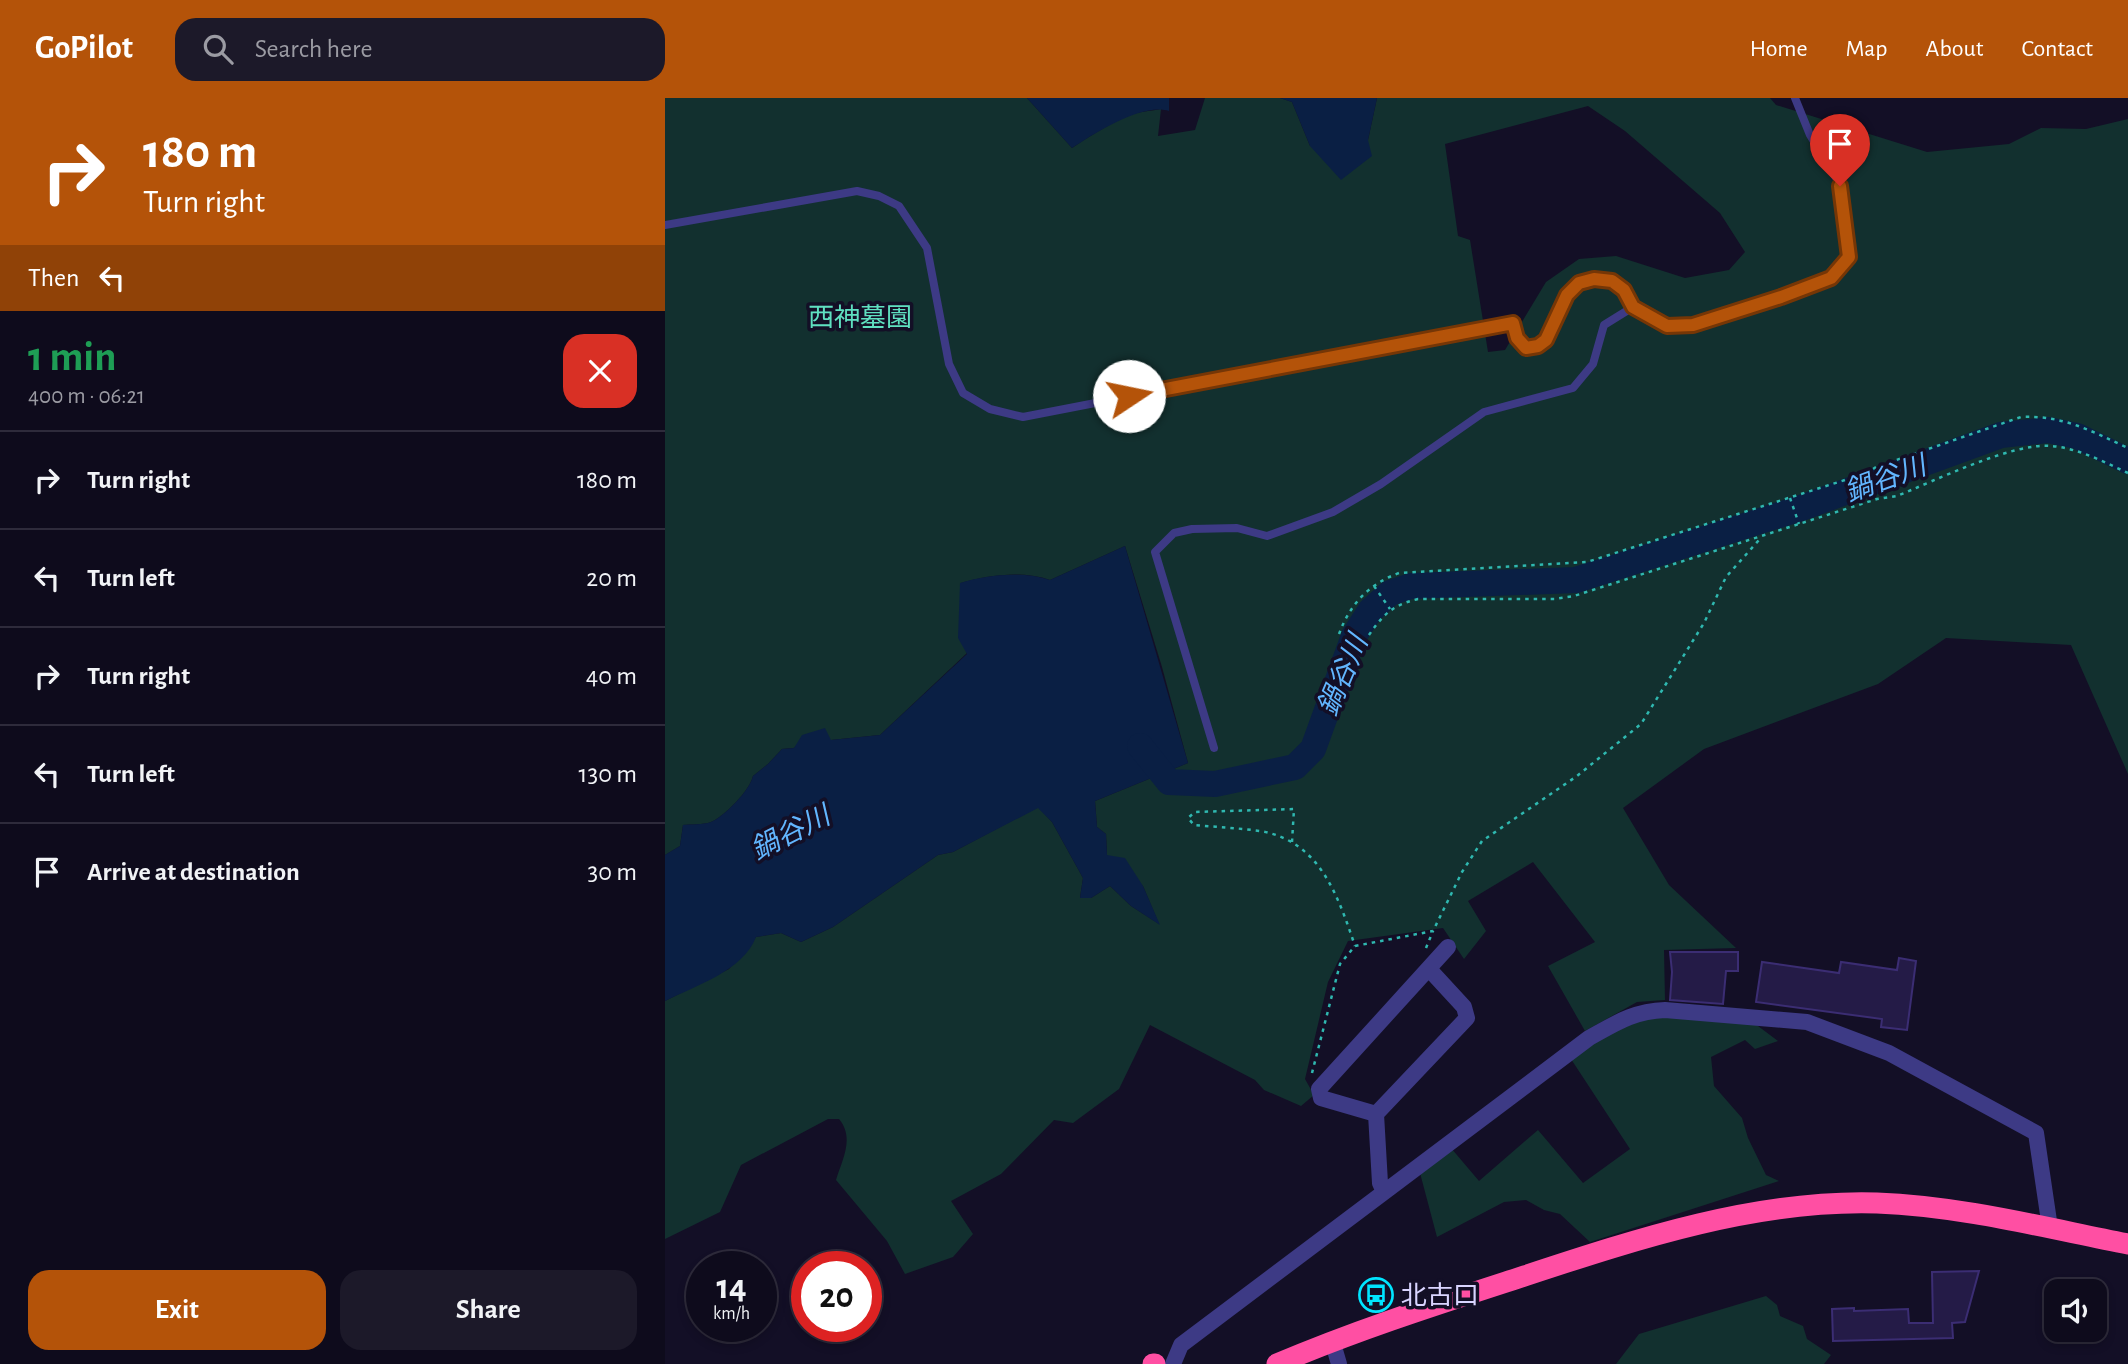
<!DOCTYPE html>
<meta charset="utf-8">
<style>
body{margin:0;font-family:"Alegreya Sans","Noto Sans JP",sans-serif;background:#1c1929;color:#f1f3f6;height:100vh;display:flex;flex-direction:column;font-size:26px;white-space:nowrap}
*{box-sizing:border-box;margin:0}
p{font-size:23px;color:#9b9ba3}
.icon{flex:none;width:38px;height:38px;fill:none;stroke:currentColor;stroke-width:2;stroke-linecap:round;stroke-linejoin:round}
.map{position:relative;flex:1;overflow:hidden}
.panel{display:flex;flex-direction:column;background:#0e0b1c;width:665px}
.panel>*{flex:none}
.top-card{background:#b45309;color:#fff;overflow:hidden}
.fabs{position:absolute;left:1379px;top:1181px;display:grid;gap:14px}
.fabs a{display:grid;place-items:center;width:63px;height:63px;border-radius:14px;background:#0e0b1c;box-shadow:0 4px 10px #0003,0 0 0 2px #2e2b3b;font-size:35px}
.speed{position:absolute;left:21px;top:1153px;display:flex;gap:14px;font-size:35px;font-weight:700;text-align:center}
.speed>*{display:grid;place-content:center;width:91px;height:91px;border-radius:50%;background:#0e0b1c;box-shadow:0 4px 10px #0003,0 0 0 2px #2e2b3b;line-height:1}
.speed small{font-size:18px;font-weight:400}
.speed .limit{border:10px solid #d22;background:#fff;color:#111}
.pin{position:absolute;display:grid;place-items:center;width:60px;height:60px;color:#fff;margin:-72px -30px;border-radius:50% 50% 50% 0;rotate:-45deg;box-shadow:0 0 7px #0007}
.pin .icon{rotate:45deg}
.me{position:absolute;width:77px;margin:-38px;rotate:79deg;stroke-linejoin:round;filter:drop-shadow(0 0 5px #0008)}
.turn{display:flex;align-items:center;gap:24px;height:147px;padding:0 28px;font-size:32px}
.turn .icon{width:91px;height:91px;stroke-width:2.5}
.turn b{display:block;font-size:49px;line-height:60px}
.then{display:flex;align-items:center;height:66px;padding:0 28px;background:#0003;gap:14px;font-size:26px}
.round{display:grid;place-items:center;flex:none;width:74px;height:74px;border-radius:21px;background:#1c1929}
.head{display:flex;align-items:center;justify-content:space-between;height:119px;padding:0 28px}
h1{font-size:42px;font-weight:600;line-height:52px;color:#1e9e55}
.action{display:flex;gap:14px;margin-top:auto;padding:14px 28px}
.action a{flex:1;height:80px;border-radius:21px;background:#b45309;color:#fff;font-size:28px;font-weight:600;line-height:80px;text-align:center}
.action a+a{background:#1c1929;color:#f1f3f6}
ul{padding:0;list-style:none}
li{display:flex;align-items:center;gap:21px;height:98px;padding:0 28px;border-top:2px solid #2e2b3b}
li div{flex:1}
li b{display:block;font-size:26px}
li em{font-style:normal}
header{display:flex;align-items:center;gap:42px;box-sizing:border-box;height:98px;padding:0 35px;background:#b45309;color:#fff}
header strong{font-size:33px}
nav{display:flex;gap:38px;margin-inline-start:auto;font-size:24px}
.search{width:490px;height:63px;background:#1c1929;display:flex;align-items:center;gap:18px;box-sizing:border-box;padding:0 24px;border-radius:21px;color:#9b9ba3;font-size:26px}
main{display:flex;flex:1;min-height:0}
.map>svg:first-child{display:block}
</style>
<header>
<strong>GoPilot</strong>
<div class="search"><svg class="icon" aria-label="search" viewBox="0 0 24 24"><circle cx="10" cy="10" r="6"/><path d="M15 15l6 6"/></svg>Search here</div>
<nav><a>Home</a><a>Map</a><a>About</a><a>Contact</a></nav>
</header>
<main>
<section class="panel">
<div class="top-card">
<div class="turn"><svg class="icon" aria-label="right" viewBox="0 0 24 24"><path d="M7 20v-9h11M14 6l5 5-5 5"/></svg><div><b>180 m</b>Turn right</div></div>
<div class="then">Then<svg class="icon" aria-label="left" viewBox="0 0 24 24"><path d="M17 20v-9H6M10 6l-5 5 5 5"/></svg></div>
</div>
<div class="head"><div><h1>1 min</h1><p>400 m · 06:21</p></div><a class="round" style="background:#d93025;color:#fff"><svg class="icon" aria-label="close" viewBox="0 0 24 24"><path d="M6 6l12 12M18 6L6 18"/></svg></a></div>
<ul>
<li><svg class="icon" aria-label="right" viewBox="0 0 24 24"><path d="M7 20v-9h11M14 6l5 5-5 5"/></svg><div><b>Turn right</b></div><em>180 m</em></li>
<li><svg class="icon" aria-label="left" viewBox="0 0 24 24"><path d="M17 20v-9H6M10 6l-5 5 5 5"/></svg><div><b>Turn left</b></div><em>20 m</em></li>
<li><svg class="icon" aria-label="right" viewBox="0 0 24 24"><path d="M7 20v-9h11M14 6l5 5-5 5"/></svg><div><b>Turn right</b></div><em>40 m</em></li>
<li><svg class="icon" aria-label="left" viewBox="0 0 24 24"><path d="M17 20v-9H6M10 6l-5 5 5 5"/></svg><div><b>Turn left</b></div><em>130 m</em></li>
<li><svg class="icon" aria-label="arrive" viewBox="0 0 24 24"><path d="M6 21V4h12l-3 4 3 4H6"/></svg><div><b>Arrive at destination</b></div><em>30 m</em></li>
</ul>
<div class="action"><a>Exit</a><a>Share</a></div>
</section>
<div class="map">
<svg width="1463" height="1266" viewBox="0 0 1463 1266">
<rect width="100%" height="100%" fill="#130f26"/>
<path fill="#12302f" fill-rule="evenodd" d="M0 0H362L407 50C424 38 443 27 462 18 472 14 485 13 496 11L493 38 530 32 540 0H615L627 4 645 48 703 42 712 0H1105L1111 7 1262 54 1344 46 1376 30 1421 31 1463 21V676L1406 547 1281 540 1213 586 1039 651 958 710 1004 787 1071 850 999 852 1000 902 972 904 920 933 883 868 930 844 868 764 803 803 821 833 799 861 778 830 683 843 663 884 640 981 649 997 636 1008 599 992 590 982 485 927 454 991 408 1025 389 1022 336 1076 286 1103 308 1136 288 1159 240 1176 222 1143 171 1082C177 1062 190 1040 174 1021H163L76 1067 55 1114 0 1141V903L64 871 91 839 116 835 136 844 168 829 273 757 288 754 373 709 387 724 418 780 415 800H426L445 788 466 808 494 826 478 788 442 757 441 736 432 729 430 703 523 665 497 569 460 448 385 482C358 472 322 477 296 485L302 555 215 637 166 642 128 650 117 651 103 666 88 678C85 692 60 718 46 724 39 727 26 726 18 727L15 748 0 757ZM923 8 960 33 1055 115 1080 154 1064 172 1020 180 951 158 914 161 881 184 840 252 823 254 805 142 793 138 780 46Z
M980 917 1085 922 1113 943 1090 951 1080 942 1046 959 1049 988 1077 1020 1083 1040 1101 1077 1114 1083 925 1144 895 1116 879 1112 861 1102 839 1104 772 1139 755 1075 786 1050 814 1083 873 1032 918 1085 965 1051 906 961 959 923Z
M1101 1198 1112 1207 1115 1218 1138 1228 1142 1241 1166 1257 1159 1266H951L974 1236Z"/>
<path fill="#0a1f44" d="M362 0H504V13C478 4 428 36 407 50Z
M615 0H712L703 42 707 58 676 82 645 48 627 4Z
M460 448 523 665 430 703 432 729 441 736 442 757 460 760 478 788 495 827 466 808 445 788 426 800H415L418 780 387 724 373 710 288 754 273 757 168 829 136 844 116 835 91 839C78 873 30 888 0 903V757L15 748 18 727C26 726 38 727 46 724 60 718 85 692 88 678L103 666 117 651 129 650 137 637 160 630 166 642 215 637 302 556 293 540 295 485C322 477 358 473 385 482Z"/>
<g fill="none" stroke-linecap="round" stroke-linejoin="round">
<path stroke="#0a1f44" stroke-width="26" d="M475 648 504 684 550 686 630 669 648 651 689 538 705 513 725 495 746 488 911 482 1139 409 1336 337 1383 332 1412 338 1463 363"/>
</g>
<path fill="#241b47" stroke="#3b2d73" stroke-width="2" d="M1005 854H1073V873H1061L1058 906 1005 902 1007 874Z
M1234 860 1251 863 1242 932 1216 929 1217 921 1091 904 1097 864 1174 875 1176 864 1232 872Z
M1314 1173 1300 1224 1287 1225 1288 1240 1168 1243 1167 1211 1189 1210V1213L1243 1211 1244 1225H1268L1267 1174Z"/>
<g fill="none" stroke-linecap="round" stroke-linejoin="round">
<path stroke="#2fb8b0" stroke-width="2.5" stroke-dasharray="3.5 5" stroke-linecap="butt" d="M1125 400 1134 426
M709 488 725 511
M674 536C685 506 704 486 734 475L922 464 1202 375 1211 369 1356 319C1398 317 1426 333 1463 350
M699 544C716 520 723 508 753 501H890L909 498 1212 401 1232 398C1269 383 1349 344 1386 348 1413 350 1439 364 1463 375
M627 744 629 711 530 714 523 720 529 727C551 729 573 730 595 733 655 743 673 798 690 848
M761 850 768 833
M647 975 675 866 690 848 768 833 797 774 817 743 912 678 976 626 1039 525 1061 479 1094 442"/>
<path stroke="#3d3a85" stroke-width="8" d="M0 127 192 93 214 98 234 108 262 150 284 266 298 295 325 311 358 319 848 224 852 240 861 250C869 249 876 248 881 242 898 219 898 177 937 182 954 184 960 194 968 209
M549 650 490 454 509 435 527 431 572 430 602 438 668 414 716 386 819 314 908 290 928 266 939 227 968 209 1002 228 1028 227 1116 199 1166 180 1184 159 1176 88 1145 37 1130 0"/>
<path stroke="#3d3a85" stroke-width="16" d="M711 1016 802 920 799 909 764 871
M719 1094 715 1085 711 1016 656 1000 654 991 783 849
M667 1242 674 1266
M508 1266 516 1247 924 940C951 925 969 913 1000 912L1142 924 1224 955 1371 1035 1385 1130"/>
<path stroke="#ff4fa3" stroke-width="21" d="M488 1266H490
M612 1266C687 1234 764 1209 841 1184 960 1145 1086 1101 1212 1105 1296 1108 1381 1130 1463 1146"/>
</g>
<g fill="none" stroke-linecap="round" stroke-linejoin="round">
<g stroke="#753606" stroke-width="18">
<path id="route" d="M464 298 848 225 852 240 861 250 873 248 881 242 902 197 914 185 929 181 947 183 959 192 968 209 1002 228 1028 227 1116 199 1166 180 1184 159 1175 88"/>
</g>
<use href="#route" stroke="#b45309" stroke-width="12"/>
</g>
<defs>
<g id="bus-ring" transform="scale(1.75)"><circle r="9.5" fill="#130f26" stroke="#00e5ff" stroke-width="1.5"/><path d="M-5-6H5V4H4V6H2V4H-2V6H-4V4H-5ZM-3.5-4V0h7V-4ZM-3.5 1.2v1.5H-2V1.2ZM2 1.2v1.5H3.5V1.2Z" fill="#00e5ff"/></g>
</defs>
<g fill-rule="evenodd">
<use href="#bus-ring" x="711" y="1197"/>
</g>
<g text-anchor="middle" stroke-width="7" stroke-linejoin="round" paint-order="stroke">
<g font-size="26" fill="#5fe0c0" stroke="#130f26">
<text x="195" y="228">西神墓園</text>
</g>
<g font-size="26" fill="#d9d4ff" stroke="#130f26" text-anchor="start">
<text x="736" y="1206">北古口</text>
</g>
<g font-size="28" font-style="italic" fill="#62b6ff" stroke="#130f26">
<text transform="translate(1220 380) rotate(-20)" y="10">鍋谷川</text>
<text transform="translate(677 577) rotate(-67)" y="10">鍋谷川</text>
<text transform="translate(125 734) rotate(-27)" y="10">鍋谷川</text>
</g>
</g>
</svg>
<div class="fabs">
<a><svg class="icon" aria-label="sound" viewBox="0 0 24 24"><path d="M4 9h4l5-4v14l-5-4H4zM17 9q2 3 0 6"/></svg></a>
</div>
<div class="speed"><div>14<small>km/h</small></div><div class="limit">20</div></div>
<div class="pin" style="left:1175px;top:88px;background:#d93025"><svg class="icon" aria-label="arrive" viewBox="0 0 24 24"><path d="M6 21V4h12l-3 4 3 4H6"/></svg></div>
<svg class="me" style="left:464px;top:298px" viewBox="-20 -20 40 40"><circle r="19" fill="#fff"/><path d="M0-13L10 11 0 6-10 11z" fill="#b45309"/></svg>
</div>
</main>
